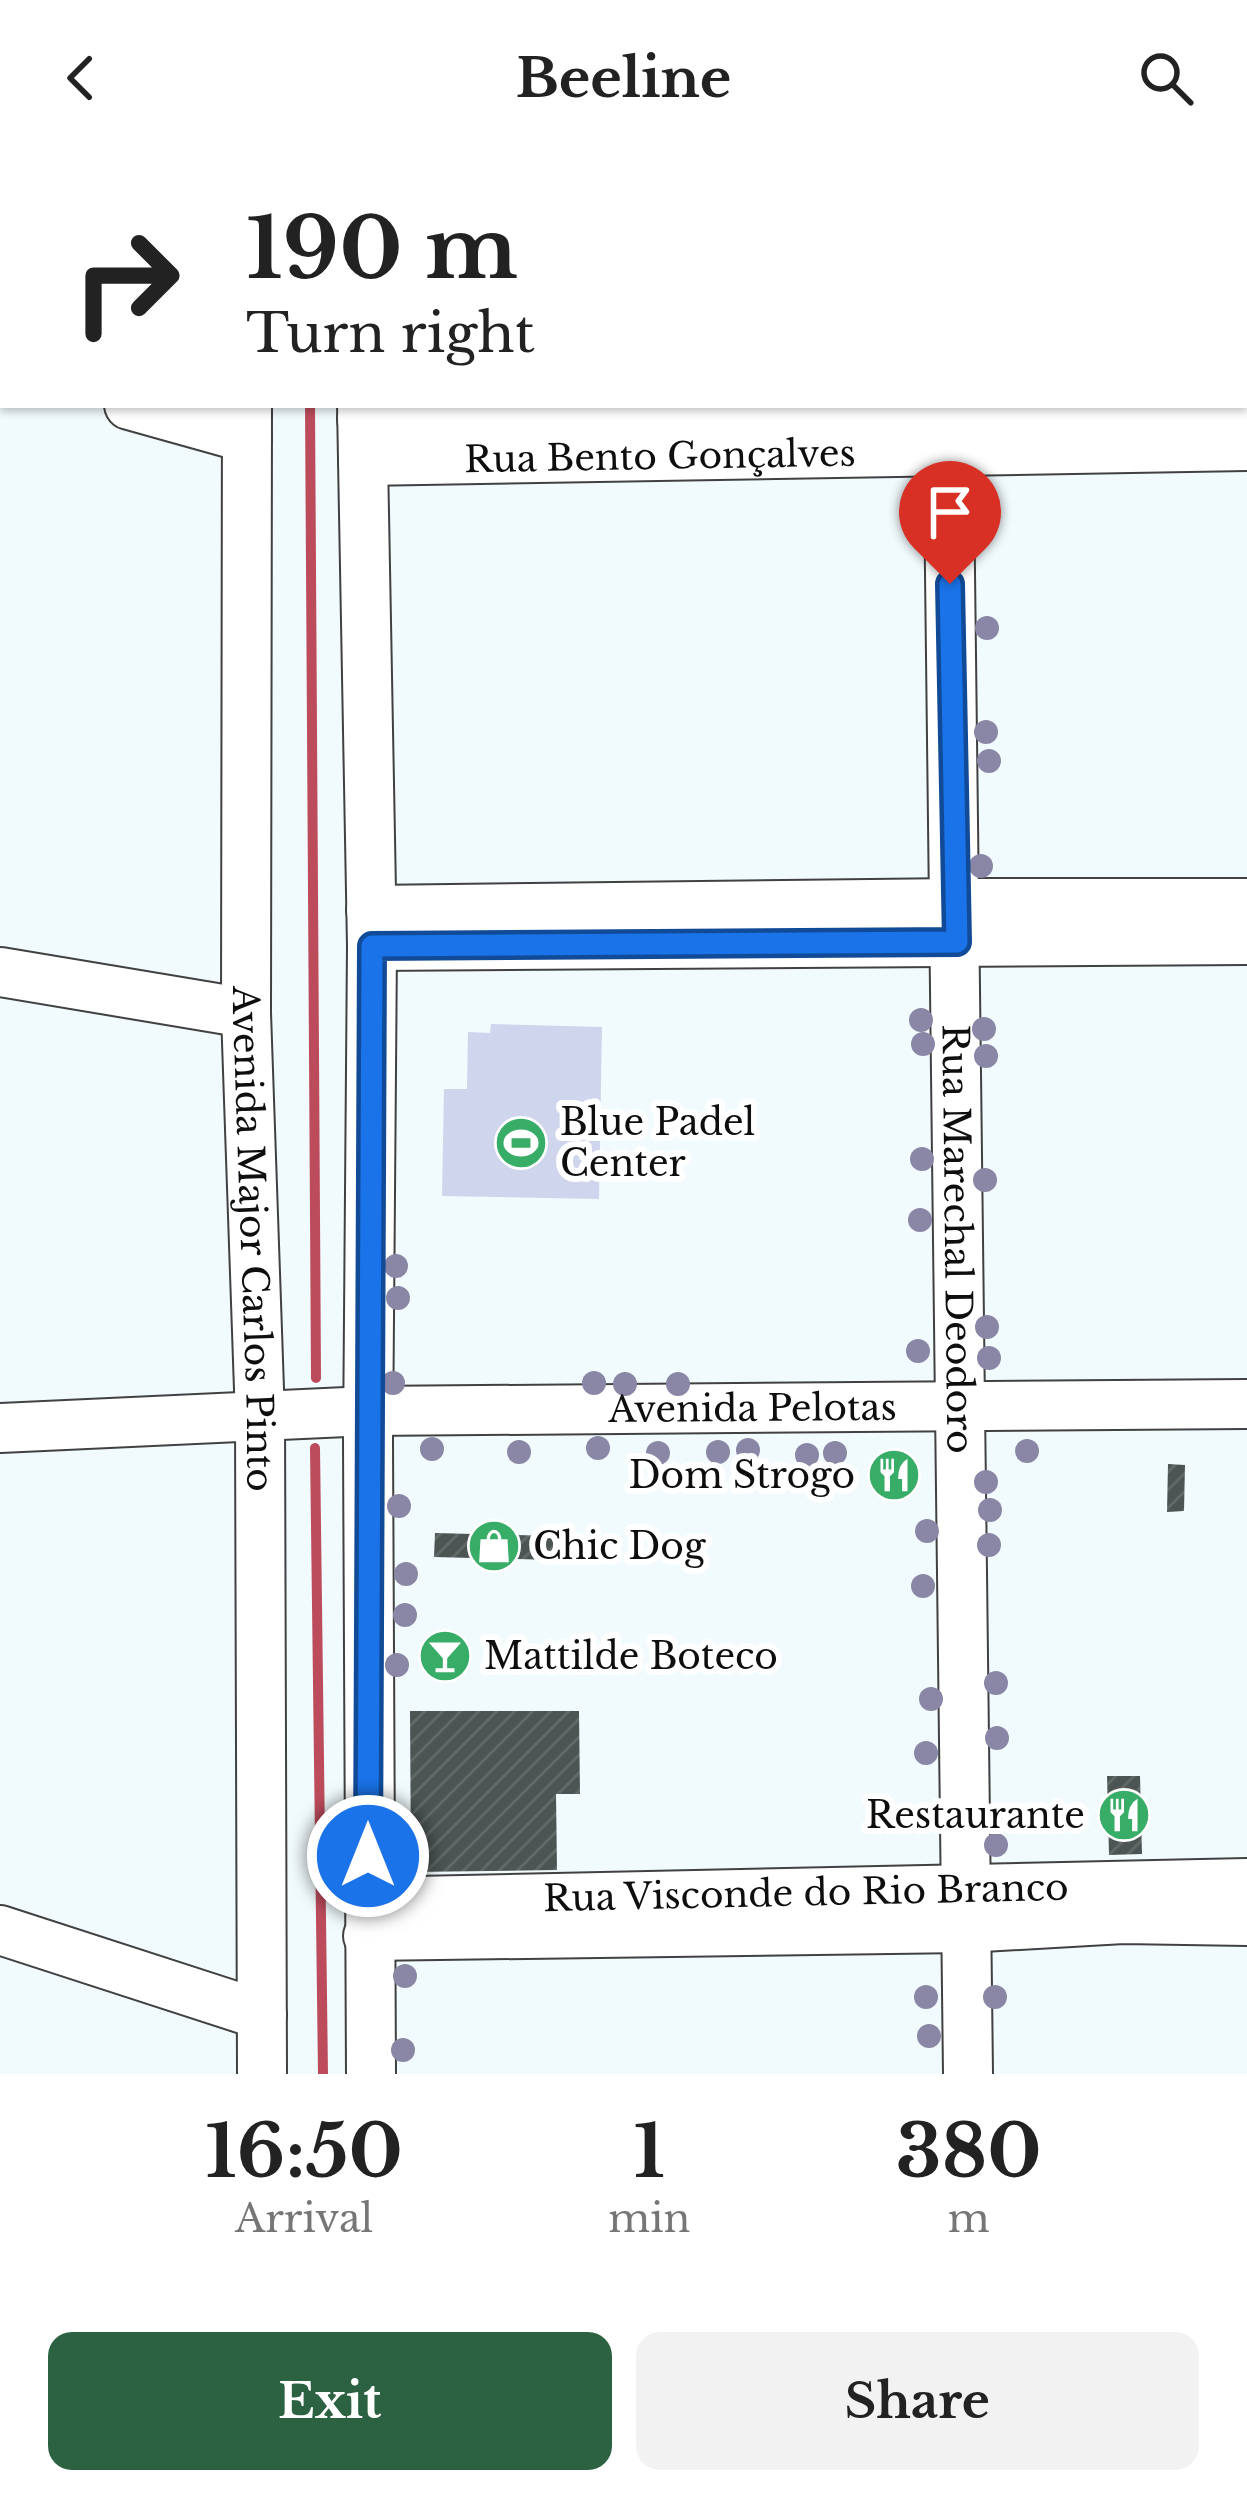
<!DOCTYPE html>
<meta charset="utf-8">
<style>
body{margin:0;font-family:"Libre Baskerville",serif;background:#f2f2f2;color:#222;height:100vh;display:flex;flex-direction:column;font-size:45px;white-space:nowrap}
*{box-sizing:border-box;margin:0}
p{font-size:39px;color:#767676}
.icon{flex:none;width:66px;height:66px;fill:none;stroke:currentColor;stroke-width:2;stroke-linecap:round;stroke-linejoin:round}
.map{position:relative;height:1918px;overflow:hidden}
.drawer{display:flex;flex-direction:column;background:#fff;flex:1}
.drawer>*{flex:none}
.banner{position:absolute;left:0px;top:0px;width:1248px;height:252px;box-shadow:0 3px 9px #0004;background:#fff;color:#222;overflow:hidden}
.pin{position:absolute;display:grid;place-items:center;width:102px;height:102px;color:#fff;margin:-123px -51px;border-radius:50% 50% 50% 0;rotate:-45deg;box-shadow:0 0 12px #0007}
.pin .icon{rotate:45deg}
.me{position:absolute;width:132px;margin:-66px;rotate:0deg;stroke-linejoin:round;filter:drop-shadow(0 0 9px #0008)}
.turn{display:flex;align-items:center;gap:42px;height:252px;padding:0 48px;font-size:54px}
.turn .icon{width:156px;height:156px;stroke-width:2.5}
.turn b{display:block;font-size:84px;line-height:102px}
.eta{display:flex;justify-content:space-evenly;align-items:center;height:204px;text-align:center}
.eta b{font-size:72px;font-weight:700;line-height:84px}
.button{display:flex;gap:24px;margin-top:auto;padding:24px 48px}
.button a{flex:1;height:138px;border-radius:24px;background:#2c6142;color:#fff;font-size:48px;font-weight:700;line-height:138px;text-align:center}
.button a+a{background:#f2f2f2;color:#222}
header{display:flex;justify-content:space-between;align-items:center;height:156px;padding:0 48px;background:#fff;font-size:54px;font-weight:700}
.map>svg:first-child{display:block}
</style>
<header><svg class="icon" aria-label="back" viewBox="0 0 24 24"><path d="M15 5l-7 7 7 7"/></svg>Beeline<svg class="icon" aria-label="search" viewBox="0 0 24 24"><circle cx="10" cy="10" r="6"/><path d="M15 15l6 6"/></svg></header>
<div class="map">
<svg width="1247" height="1918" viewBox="0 0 1247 1918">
<defs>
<pattern id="building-hatch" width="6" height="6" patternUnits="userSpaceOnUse" patternTransform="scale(3)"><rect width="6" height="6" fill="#4c5554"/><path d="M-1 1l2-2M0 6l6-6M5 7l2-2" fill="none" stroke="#616968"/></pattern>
</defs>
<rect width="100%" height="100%" fill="#f1fafd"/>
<path fill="#cfd5ec" d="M491 868 602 871 599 1043 442 1040 444 933H467L468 876 490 877Z"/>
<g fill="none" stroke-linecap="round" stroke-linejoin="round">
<path stroke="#bc4c5c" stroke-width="10" d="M308 0V3
M310 249 316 1222
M315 1292 323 1918"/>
</g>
<path fill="url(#building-hatch)" d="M1168 1308 1185 1309 1184 1355 1167 1356Z
M435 1377 553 1380V1404L434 1401Z
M410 1555H579L580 1638H556L557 1714 411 1716Z
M1107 1620H1140L1142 1698 1109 1699Z"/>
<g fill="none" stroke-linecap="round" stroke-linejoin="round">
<g stroke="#414141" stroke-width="52">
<g id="minor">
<path d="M247 0V3"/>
<path d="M359 0V3"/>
<path d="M953 0V3"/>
<path d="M1151 0V3"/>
<path d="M0 213 3 214"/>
<path d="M129 249 247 282"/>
<path id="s1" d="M247 249 246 857 260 1262 262 1918"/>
<path d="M362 249 372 790 368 1285 371 1918"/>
<path id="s2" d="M948 249 968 1918"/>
<path d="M362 263 948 254H1247"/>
<path id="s3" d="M363 305 1247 290"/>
<path d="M371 754 957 747H1247"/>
<path d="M372 790 1247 784"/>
<path d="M0 816 246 857"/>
<path id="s4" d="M0 1272 368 1255 1247 1248"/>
<path id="s5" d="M368 1746 1247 1727"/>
<path d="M0 1774 262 1859"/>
<path d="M368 1780 965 1772 1123 1763 1247 1765"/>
</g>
</g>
<use href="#minor" stroke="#fff" stroke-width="48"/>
</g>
<g fill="#8a86a6">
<circle cx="979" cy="331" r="12"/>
<circle cx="983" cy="376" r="12"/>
<circle cx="987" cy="472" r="12"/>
<circle cx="986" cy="576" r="12"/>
<circle cx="989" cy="605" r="12"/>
<circle cx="981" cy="710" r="12"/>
<circle cx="921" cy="864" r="12"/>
<circle cx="984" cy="873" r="12"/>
<circle cx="923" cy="888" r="12"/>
<circle cx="986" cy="900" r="12"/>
<circle cx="922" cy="1003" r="12"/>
<circle cx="985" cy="1024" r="12"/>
<circle cx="920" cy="1064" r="12"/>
<circle cx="396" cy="1110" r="12"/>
<circle cx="398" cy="1142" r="12"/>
<circle cx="987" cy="1171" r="12"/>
<circle cx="918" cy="1195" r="12"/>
<circle cx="989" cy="1202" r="12"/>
<circle cx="393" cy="1227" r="12"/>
<circle cx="594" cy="1227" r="12"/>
<circle cx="625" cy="1228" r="12"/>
<circle cx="678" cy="1228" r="12"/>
<circle cx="598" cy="1292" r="12"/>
<circle cx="432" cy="1293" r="12"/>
<circle cx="748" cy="1294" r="12"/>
<circle cx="1027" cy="1295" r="12"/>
<circle cx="519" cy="1296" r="12"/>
<circle cx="718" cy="1296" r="12"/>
<circle cx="658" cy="1297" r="12"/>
<circle cx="835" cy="1297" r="12"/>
<circle cx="807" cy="1299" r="12"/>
<circle cx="986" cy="1326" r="12"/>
<circle cx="399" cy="1350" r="12"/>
<circle cx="990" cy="1354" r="12"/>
<circle cx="927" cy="1375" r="12"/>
<circle cx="989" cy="1389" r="12"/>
<circle cx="406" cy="1418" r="12"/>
<circle cx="923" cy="1430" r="12"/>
<circle cx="405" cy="1459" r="12"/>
<circle cx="397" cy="1509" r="12"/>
<circle cx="996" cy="1527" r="12"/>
<circle cx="931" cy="1543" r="12"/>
<circle cx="997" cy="1582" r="12"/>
<circle cx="926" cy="1597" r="12"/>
<circle cx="993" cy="1663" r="12"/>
<circle cx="996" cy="1689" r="12"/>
<circle cx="405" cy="1820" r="12"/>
<circle cx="926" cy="1841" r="12"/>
<circle cx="995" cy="1841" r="12"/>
<circle cx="929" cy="1880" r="12"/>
<circle cx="403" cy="1894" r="12"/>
</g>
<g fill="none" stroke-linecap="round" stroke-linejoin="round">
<g stroke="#114b97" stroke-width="30">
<path id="route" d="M368 1700 372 790 957 786 950 428"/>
</g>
<use href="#route" stroke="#1a73e8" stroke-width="21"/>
</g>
<defs>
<g id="stadium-disc" transform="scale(2.7)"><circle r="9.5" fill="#38ad68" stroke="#fff"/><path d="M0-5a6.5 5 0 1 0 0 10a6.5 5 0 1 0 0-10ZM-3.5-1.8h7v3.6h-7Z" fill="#fff"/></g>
<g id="restaurant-disc" transform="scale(2.7)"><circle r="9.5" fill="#38ad68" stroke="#fff"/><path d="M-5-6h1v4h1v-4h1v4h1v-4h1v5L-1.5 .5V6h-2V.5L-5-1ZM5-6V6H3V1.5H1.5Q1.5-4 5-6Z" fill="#fff"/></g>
<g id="shop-disc" transform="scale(2.7)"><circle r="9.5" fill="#38ad68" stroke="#fff"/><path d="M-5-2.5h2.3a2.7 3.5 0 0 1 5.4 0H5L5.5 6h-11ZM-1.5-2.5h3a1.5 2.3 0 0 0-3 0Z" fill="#fff"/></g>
<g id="bar-disc" transform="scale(2.7)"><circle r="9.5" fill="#38ad68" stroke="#fff"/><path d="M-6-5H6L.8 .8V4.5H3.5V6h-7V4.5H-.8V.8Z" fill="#fff"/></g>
</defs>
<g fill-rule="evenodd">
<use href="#stadium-disc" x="521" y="987"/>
<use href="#restaurant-disc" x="894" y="1319"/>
<use href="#shop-disc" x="494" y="1390"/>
<use href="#bar-disc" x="445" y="1500"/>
<use href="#restaurant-disc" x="1124" y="1659"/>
</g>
<g text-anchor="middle" stroke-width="12" stroke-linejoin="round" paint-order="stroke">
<g font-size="36" fill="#0e0e0e" stroke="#fff">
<text dy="13" stroke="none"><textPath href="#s3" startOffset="297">Rua Bento Gonçalves</textPath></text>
<text dy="13" stroke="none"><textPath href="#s2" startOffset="834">Rua Marechal Deodoro</textPath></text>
<text dy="13" stroke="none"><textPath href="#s1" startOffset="834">Avenida Major Carlos Pinto</textPath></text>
<text dy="13" stroke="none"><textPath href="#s4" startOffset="753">Avenida Pelotas</textPath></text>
<text dy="13" stroke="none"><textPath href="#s5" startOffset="438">Rua Visconde do Rio Branco</textPath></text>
</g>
<g font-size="36" fill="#0e0e0e" stroke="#fff" text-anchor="start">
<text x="560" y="979">Blue Padel<tspan x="560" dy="41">Center</tspan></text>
<text x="855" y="1332" text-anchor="end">Dom Strogo</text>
<text x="533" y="1403">Chic Dog</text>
<text x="484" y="1513">Mattilde Boteco</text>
<text x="1085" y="1672" text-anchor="end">Restaurante</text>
</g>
</g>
</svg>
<div class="pin" style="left:950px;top:428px;background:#d93025"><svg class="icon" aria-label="arrive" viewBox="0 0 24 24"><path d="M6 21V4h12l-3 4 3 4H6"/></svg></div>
<svg class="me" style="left:368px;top:1700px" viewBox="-20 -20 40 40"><circle r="17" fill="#1a73e8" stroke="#fff" stroke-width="3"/><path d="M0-11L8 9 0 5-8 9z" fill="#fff"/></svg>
<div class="banner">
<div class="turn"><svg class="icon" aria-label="right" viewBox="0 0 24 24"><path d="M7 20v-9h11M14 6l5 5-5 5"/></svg><div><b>190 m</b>Turn right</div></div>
</div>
</div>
<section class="drawer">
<div class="eta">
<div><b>16:50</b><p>Arrival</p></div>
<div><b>1</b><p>min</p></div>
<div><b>380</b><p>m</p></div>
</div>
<div class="button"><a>Exit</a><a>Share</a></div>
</section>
